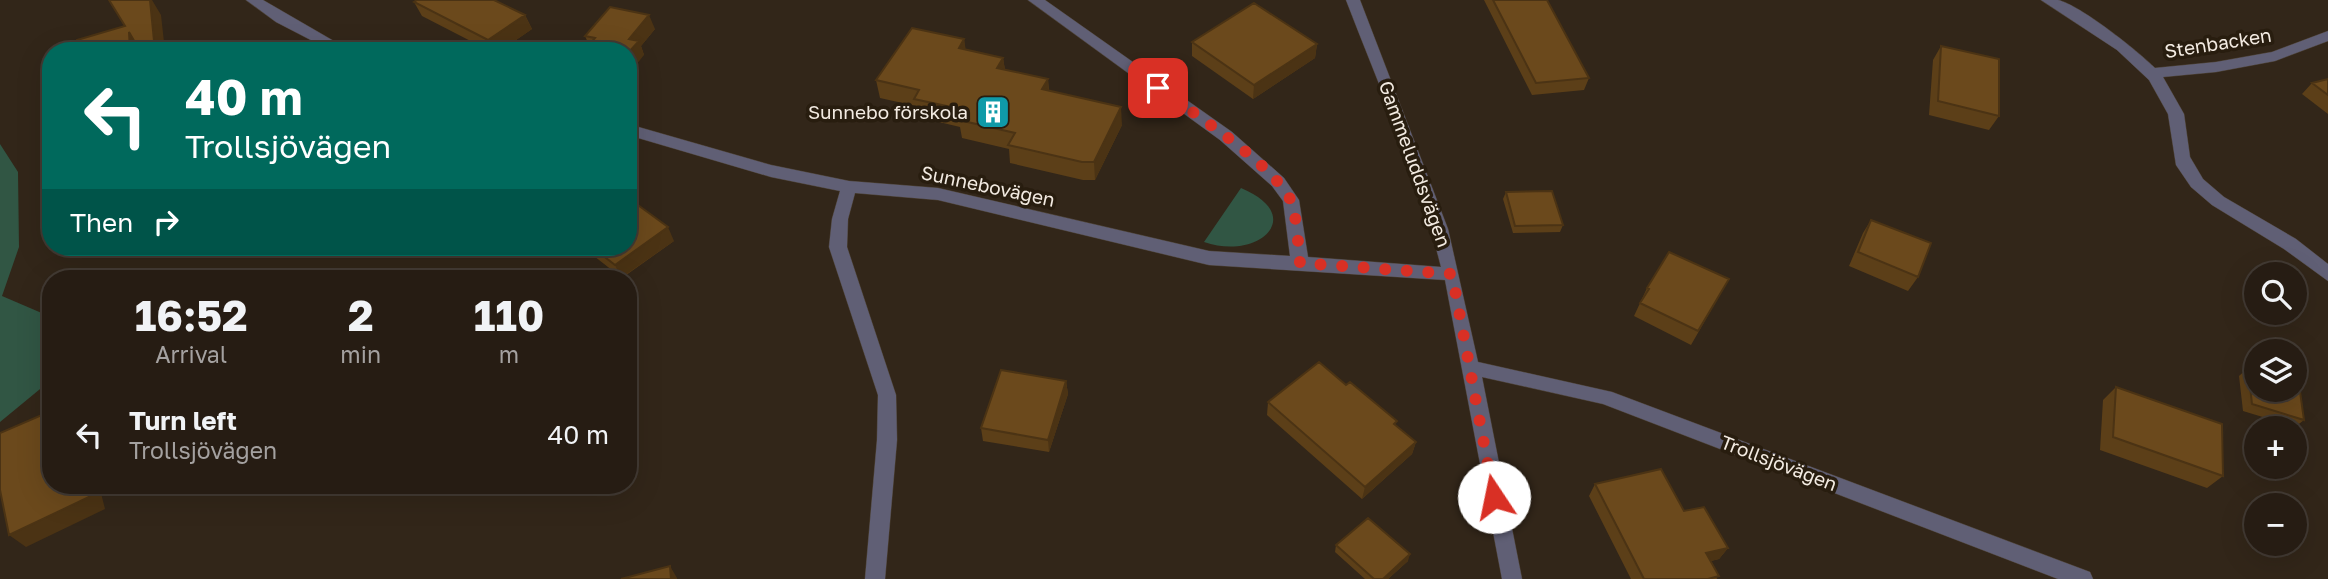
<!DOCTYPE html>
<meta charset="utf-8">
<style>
body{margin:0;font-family:"Golos Text",sans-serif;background:#322921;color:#f1f3f6;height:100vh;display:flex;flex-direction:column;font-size:26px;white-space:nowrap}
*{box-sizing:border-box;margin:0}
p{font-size:23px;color:#a4a1a0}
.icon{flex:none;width:38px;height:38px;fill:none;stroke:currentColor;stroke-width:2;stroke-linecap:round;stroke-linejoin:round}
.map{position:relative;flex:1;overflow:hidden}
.side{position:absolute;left:42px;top:270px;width:595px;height:224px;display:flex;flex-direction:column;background:#261c13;border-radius:28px;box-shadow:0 7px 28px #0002,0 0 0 2px #423a33}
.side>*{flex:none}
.guide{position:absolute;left:42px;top:42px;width:595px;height:214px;border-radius:28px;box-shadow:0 7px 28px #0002,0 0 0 2px #423a33;background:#00695c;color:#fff;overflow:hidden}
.fabs{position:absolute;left:2244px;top:262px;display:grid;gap:14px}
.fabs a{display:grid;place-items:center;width:63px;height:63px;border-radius:50%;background:#261c13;box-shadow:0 7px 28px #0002,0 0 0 2px #423a33;font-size:35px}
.pin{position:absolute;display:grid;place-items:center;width:60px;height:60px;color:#fff;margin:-30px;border-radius:14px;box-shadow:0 4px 10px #0006}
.me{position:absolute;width:77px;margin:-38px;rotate:349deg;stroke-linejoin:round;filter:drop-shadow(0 0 5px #0008)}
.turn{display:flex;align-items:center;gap:24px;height:147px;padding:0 28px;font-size:32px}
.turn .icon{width:91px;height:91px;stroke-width:2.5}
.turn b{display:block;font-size:49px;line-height:60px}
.then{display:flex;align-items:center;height:66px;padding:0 28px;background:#0003;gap:14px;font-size:26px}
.eta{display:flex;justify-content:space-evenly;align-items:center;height:119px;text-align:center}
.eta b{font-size:42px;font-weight:700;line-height:49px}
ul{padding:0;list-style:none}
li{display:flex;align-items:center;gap:21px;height:91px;padding:0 28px}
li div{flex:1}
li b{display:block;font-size:26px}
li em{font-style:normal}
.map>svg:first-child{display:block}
</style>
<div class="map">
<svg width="2328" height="579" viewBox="0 0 2328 579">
<rect width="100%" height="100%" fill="#322619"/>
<path fill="#315644" d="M0 144 18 172 19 247 2 296 51 317V380L0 422Z
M1241 188C1308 216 1258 261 1204 242Z"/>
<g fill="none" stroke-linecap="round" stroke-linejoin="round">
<g stroke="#4d4235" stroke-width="1">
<path id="minor" d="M246 0H263L351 51H332L276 22Z
M1028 0H1045L1232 132 1284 178 1299 200 1308 257 1441 267C1418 175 1380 88 1346 0H1360L1448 229 1478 362 1612 392 2090 572 2093 579H2058L1603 404 1482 377 1522 579H1502L1445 280 1209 265 938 200 855 193 848 219 847 247 896 395 897 440 885 579H865L877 440 878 395 829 247 832 219 840 191 771 177 628 135V124L771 165 849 181 938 188 1209 251 1290 256 1283 201 1272 186 1220 140Z
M2041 0C2046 0 2053 0 2058 0 2080 5 2138 51 2155 68L2216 62 2272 52 2328 31V41L2275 61 2216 72 2163 77 2184 114 2190 157 2203 179 2224 197 2296 239 2328 264V281L2284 249 2212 205 2191 187 2176 165 2168 114 2149 80 2117 50Z"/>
</g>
<use href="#minor" fill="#605f75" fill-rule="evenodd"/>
</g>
<path fill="#5c3f18" d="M1484 0H1547L1589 78 1584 90 1532 95Z
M414 2 525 15 532 29 500 51H490L422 16Z
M655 29 641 46 644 55 589 45 585 36Z
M964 39 965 49 1003 58 1005 70 1048 79 1049 91 1122 125 1095 180H1083L1010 163 1009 149 962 138 960 127 918 117 916 106 880 98 876 80Z
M1192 42 1317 44 1315 58 1253 99 1192 56Z
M1941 46 1999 116 1989 130 1929 115 1933 60Z
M2328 79V114L2302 94 2312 83Z
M1506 192 1563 225 1560 232 1513 233 1503 199Z
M1871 220 1918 277 1908 291 1849 266 1863 233Z
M674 241 622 278 585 249 584 247H628Z
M1729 279 1691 345 1634 316 1647 288Z
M2248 368 2304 420 2295 427 2243 411 2239 376Z
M1066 381 1068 394 1049 452 983 441 981 428Z
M2116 387 2223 476 2207 488 2100 450 2103 400Z
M1268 402 1396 426 1416 442 1412 454 1362 499 1267 415Z
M1595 484 1684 511 1728 548 1719 559 1711 561 1717 579H1631L1589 496Z
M1336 545 1408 561 1388 579H1365L1335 552Z"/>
<path fill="#4b3314" d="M150 0H152L161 15 165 51H155Z
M525 15 532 29 500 51H494L488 40Z
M649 15 655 29 641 46 644 55 628 75 629 39Z
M129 32 140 51H130Z
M964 39 967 57 959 48Z
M1317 44 1315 58 1253 99 1254 85Z
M1003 58 1006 76 997 68Z
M1048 79 1049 97 1042 89Z
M1121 107 1122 125 1095 180 1094 162Z
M668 227 674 241 621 278 615 265Z
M1066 381 1068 394 1049 452 1048 440Z
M1416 442 1412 454 1362 499 1365 487Z
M86 485H99L105 509 26 547 9 535Z
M488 485H518L495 493Z
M1728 548 1719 559 1698 564 1706 553Z
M1410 554 1408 561 1388 579H1383Z
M670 566 677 578V579H671Z"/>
<path fill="#6b491c" stroke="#4b3314" stroke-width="2" d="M109 0H150L155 51H140L129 32 130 51H78L77 40 125 26Z
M417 0H494L525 15 488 40 414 2Z
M1493 0H1547L1589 78 1536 83Z
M1254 3 1317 44 1254 85 1192 42Z
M610 7 649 15 629 39 639 41 628 53V51H584L595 38 585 36Z
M912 28 964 39 959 48 1003 58 997 68 1048 79 1042 89 1121 107 1094 162H1082L1008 145 1015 133 959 120 965 110 914 99 919 90 876 80Z
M1941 46 1999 59V116L1938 101Z
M2328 79V95L2312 83Z
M1552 191 1563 225 1515 226 1506 192Z
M631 200 668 227 615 265 592 247H628V201Z
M1871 220 1931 243 1918 277 1858 252Z
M1669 252 1729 279 1698 331 1640 303 1649 289 1647 288Z
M1319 362 1346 385 1350 382 1397 421 1394 424 1416 442 1365 487 1268 402Z
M2248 368 2256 371V390H2294V382L2299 384 2304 420 2252 404Z
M1001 370 1066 381 1048 440 981 428Z
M2116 387 2222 424 2223 476 2113 437Z
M51 411V485H86L89 497 9 535 0 490V433Z
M1661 469 1684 511 1704 507 1728 548 1706 553 1719 576 1708 579H1644L1595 484Z
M1368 518 1410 554 1383 579H1374L1336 545Z
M670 566 671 579H621Z"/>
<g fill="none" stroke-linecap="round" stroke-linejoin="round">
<path stroke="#d93025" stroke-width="12" stroke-dasharray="0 21.6" d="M1158 88C1192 112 1272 164 1290 199 1297 213 1298 246 1300 263L1452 274 1494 497"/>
</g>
<defs>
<g id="building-square" transform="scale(1.75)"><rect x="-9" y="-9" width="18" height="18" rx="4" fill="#0f9aa8" stroke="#281d0f"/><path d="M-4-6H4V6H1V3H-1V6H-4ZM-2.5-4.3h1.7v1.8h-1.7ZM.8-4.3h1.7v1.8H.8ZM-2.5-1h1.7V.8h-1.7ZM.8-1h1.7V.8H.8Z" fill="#fff"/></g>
</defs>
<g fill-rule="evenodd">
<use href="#building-square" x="993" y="112"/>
</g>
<g text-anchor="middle" stroke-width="7" stroke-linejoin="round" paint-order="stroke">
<g font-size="19" fill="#f3ebe2" stroke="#281d0f">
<text transform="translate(2218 43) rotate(-9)" y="7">Stenbacken</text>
<text transform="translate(1415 164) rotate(70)" y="7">Gammeluddsvägen</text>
<text transform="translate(988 186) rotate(12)" y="7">Sunnebovägen</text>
<text transform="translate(1779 463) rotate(21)" y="7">Trollsjövägen</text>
</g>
<g font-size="19" fill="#f3ebe2" stroke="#281d0f" text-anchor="end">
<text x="968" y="119">Sunnebo förskola</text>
</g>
</g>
</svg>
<div class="fabs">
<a><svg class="icon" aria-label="search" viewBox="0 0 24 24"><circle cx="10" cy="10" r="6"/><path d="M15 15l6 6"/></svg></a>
<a><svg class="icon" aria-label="layers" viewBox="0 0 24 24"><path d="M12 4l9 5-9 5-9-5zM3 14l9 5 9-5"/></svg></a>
<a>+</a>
<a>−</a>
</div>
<div class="pin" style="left:1158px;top:88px;background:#d93025"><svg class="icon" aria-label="arrive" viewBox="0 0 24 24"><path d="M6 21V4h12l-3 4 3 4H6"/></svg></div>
<svg class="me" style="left:1494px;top:497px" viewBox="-20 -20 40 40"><circle r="19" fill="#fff"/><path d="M0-13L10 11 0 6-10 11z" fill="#d93025"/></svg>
<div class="guide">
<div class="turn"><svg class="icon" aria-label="left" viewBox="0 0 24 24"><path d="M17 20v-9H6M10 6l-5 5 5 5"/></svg><div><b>40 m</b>Trollsjövägen</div></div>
<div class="then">Then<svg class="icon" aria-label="right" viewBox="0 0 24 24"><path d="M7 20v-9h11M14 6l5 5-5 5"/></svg></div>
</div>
<section class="side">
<div class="eta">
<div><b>16:52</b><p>Arrival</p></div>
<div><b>2</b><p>min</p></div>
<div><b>110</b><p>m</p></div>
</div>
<ul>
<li><svg class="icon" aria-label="left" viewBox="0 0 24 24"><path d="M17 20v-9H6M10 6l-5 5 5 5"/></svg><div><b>Turn left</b><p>Trollsjövägen</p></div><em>40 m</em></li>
</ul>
</section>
</div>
